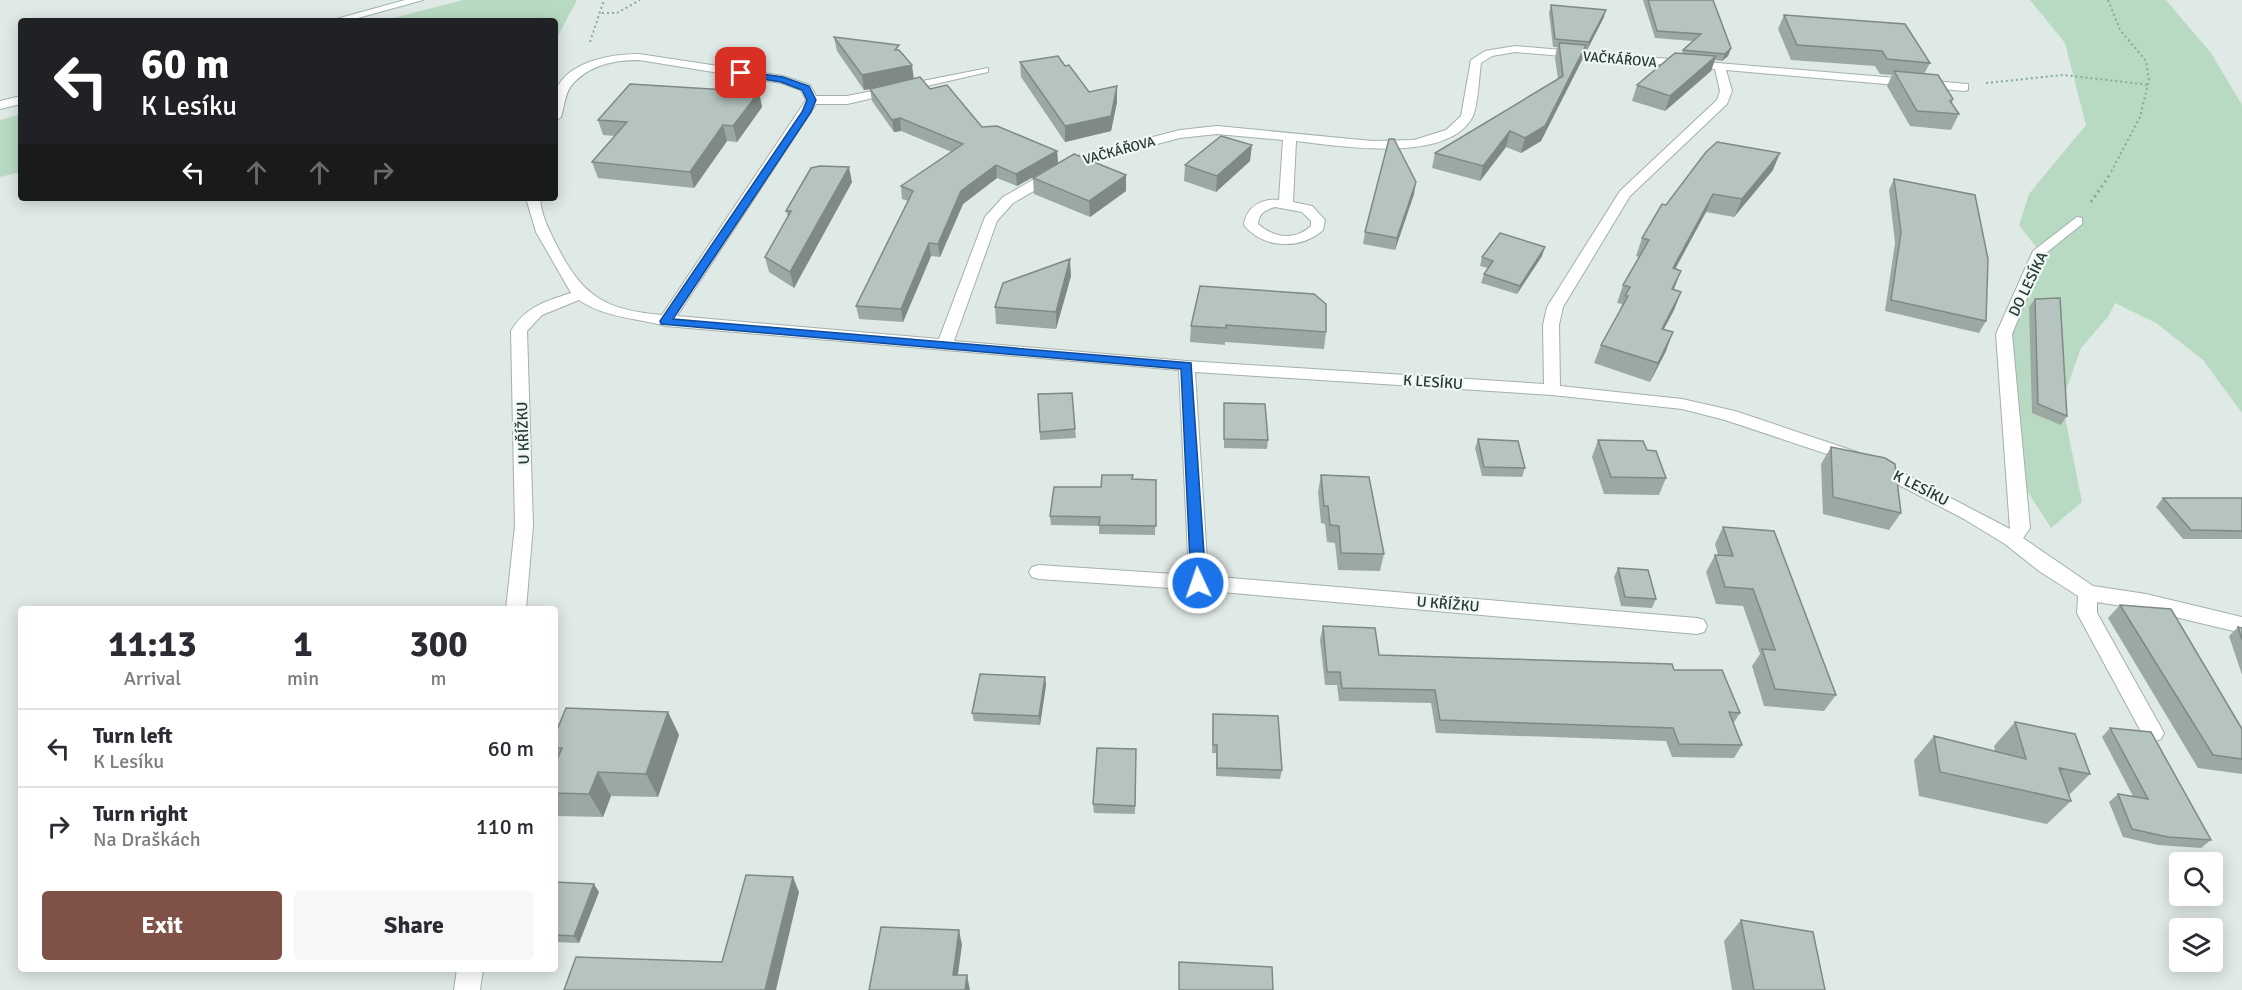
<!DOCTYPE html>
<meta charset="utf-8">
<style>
body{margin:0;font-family:Signika,sans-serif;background:#f7f7f7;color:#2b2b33;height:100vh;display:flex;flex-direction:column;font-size:22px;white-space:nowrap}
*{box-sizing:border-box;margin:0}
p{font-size:20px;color:#7c7c81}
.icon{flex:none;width:33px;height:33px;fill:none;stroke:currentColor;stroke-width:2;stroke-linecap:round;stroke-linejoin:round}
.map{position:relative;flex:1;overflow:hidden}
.details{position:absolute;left:18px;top:606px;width:540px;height:366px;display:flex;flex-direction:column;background:#fff;border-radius:6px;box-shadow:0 3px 15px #0003}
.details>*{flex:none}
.top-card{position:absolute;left:18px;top:18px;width:540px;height:183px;border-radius:6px;box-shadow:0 3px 15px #0003;background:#202124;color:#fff;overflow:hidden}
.tools{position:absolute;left:2169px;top:852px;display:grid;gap:12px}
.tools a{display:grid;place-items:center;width:54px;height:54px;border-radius:6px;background:#fff;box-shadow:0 3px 15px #0003;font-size:30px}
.pin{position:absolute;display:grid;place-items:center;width:51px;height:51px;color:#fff;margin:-26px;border-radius:12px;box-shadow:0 3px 9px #0006}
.me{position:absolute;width:66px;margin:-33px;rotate:357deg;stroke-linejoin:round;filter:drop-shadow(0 0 4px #0008)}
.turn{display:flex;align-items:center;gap:21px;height:126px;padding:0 24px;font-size:27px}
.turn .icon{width:78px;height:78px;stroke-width:2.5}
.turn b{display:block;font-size:42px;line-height:51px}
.lanes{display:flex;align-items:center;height:57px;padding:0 24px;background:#0003;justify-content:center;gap:30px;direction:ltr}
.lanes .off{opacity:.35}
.eta{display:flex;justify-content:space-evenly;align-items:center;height:102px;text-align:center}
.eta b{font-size:36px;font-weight:700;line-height:42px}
.primary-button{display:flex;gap:12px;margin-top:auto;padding:12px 24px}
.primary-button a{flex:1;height:69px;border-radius:6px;background:#805147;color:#fff;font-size:24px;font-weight:700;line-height:69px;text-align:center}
.primary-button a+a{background:#f7f7f7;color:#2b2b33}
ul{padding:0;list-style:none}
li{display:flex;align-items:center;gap:18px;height:78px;padding:0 24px;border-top:2px solid #e1e1e2}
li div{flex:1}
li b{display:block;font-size:22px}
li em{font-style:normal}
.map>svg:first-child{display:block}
</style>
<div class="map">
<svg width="2242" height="990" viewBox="0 0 2242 990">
<rect width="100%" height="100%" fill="#dfe9e5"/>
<path fill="#b9dac2" d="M463 0H577L555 41V21H382Z
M2030 0H2166L2211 53 2242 105V413L2203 360 2156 323 2115 303 2108 317 2081 348 2062 402 2082 502 2051 528 2015 472 2004 334 2040 252 2019 225 2029 194 2086 125 2065 43Z
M21 114V172L0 177V120Z"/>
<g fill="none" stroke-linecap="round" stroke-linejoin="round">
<g stroke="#a3b0ac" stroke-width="2">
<path id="minor" d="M1515 46 1968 84V90L1964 91 1726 70 1732 91 1727 104 1630 196 1563 307 1559 325 1560 386 1682 399 1735 411 1857 452 1860 456 1851 462 1725 420 1682 409 1552 395 1195 372 1208 576 1697 618 1704 620 1707 626 1704 632 1697 634 1199 590 1039 579 1032 577 1029 572 1032 567 1039 565 1189 575 1179 370 666 326C636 318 606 318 579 300L542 315 527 331 533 526 526 609H506L515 526 511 331C525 307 546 301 571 293L536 232 526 198H540C541 214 548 228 555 242 581 295 603 310 662 315L806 100 801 90 781 83 639 60C614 60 588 65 571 86 565 93 564 108 561 117L555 121C555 110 552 94 559 84 575 60 613 54 639 54L783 76 810 85 816 96H847L988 68V72L847 104H816L677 316 939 339 985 217 1003 197 1071 158 1180 130 1217 126 1372 141 1414 140 1446 130 1461 116 1471 60 1485 51ZM1515 52 1715 69 1720 91 1717 100 1620 191 1547 307 1543 325 1544 384 1187 361 954 341 997 221 1013 203 1081 164 1180 138 1217 134 1283 140 1279 200C1262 198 1246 207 1244 225 1263 249 1301 250 1323 230L1325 220 1312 206 1293 202 1296 141C1339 146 1446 164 1472 118 1478 108 1479 77 1481 63L1492 56ZM1275 207 1302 212 1311 221V226C1295 241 1274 238 1258 224 1259 213 1265 210 1275 207Z
M2077 217 2082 218V224L2046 253 2012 334 2030 528 2023 538 2093 586 2146 594 2242 617V633L2146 610 2097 602V613L2164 733 2161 739 2153 742 2145 739 2077 613 2078 596 2039 571 2005 544 1964 519 1870 470 1867 466 1876 460 1882 462 2010 529 1996 334 2033 251Z
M457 969H483L480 990H454Z"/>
</g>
<g stroke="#9fb4ad" stroke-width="2">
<path id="secondary" d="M405 0H423L347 21H329Z
M21 96V104L0 109V101Z"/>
</g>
<path stroke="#82ab9e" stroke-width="2" stroke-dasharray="2 3" stroke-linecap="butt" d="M2108 0 2120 30 2146 61 2149 80 2140 117 2110 174
M602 13H617L640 0
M590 42 604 0
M1986 83 2063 75 2150 85"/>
<path stroke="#82ab9e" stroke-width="3" stroke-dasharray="2 4" stroke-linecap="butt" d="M2091 202 2111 173"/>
<use href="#minor" fill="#fff" fill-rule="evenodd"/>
<use href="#secondary" fill="#fff" fill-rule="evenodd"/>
</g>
<path fill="#9ca9a3" d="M1643 0H1713L1731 48 1728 56 1722 61 1715 60 1711 71 1665 111 1632 101 1637 85 1682 53 1683 50 1693 41 1655 38Z
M1551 5 1604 17 1587 50H1585L1582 60 1541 141 1521 153 1506 147 1480 181 1432 168 1435 153 1558 79 1555 58 1557 47H1553L1549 13Z
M1784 15 1930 63 1924 74 1953 99 1952 103 1959 114 1951 130 1910 126 1887 86 1892 75 1880 74 1875 66 1791 60 1778 29Z
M834 37 900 51 914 79 930 89 982 127 1057 151 1058 163 1017 186 997 178 963 204 940 257 931 256 903 322 859 319 856 306 908 201 902 199 901 186 952 152 901 131 894 132 872 101 870 89 864 90 837 51Z
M1020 62 1065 66 1089 92 1117 102 1111 131 1065 142 1021 77Z
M759 92 762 107 737 142 727 141 694 188 598 178 592 162 615 136 603 135 598 120Z
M1250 161 1216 192 1184 181 1185 165Z
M1773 170 1734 217 1706 212 1675 269 1674 290 1681 292 1674 310 1664 329 1666 351 1650 382 1594 363 1601 345 1619 313 1622 304 1617 303 1623 285 1639 257 1636 256 1642 238 1666 205Z
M1033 178 1126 191 1090 217 1034 194Z
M1894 179 1986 321 1979 333 1885 311 1895 243 1889 190Z
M852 182 794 288 769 272 765 257 788 217 786 211Z
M1414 194 1395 250 1363 244 1365 232Z
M1542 256 1517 294 1481 283 1484 274 1488 268 1480 266 1482 257Z
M1071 276 1056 329 996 324 995 307Z
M2035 299 2067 416 2061 425 2032 413 2029 307Z
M1326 304V332L1324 349 1225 342V345L1190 342 1191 326Z
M1038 394 1075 429 1076 438 1040 440Z
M1224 403 1268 440 1267 449 1224 448Z
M1478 439 1525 468 1522 477 1482 476 1475 448Z
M1598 440 1647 450 1666 478 1659 495 1604 494 1592 457Z
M1831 447 1901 513 1889 530 1823 514 1821 464Z
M1321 475 1384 554 1380 571 1338 570 1335 543 1327 542 1325 524 1321 523 1318 492Z
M1133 479 1156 480 1155 535 1099 534V526L1051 525 1050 516 1101 487Z
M2163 498H2242V539H2183L2156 507Z
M1723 527 1836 695 1824 711 1764 706 1752 666 1760 654 1743 606 1716 604 1706 572 1715 555H1718L1715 544Z
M1618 568 1656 599 1652 608 1621 606 1614 577Z
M2120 605 2242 729V774L2198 768 2108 618Z
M1323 626 1379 655 1674 670 1740 713 1733 724 1742 745 1734 758 1672 757 1666 741 1436 733 1431 703 1339 701 1337 685H1325L1320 640Z
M2238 627 2242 628V675L2229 636Z
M1045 677 1046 685 1040 725 974 721 972 713Z
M668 712 679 735 658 797 611 796 603 817 557 816 555 813V764L557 760 555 757V735Z
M1213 714 1282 770 1280 779 1216 776V753H1212Z
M2015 722 2090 774 2069 795 2071 801 2047 824 1919 796 1914 760 1934 736 1995 751 1994 746Z
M2110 728 2211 840 2201 848 2158 845 2123 837 2109 802 2118 794 2133 796 2102 737Z
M1136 749 1135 814 1094 813 1093 804Z
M555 882 599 892 579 943 555 942Z
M1741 920 1825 990H1732L1724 941Z"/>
<path fill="#7f8985" d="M1606 10 1604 17 1587 50 1589 42Z
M1586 45 1582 60 1541 141 1521 153 1525 138Z
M1731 48 1728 56 1722 61 1725 54Z
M1716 56 1711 71 1665 111 1670 96Z
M912 65 914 80 864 90 862 75Z
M1117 86V102L1111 131 1065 142V126Z
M759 92 762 107 737 142 733 126Z
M900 118 901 131 894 132 892 120Z
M723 125 727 141 694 188 690 172Z
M1510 131 1506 147 1480 181 1483 166Z
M1252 145 1250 161 1216 192 1217 176Z
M1057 151 1058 163 1017 186 1016 174Z
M1780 153 1773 170 1734 217 1742 199Z
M996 165 997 178 963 204 940 257 938 244 961 191Z
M849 167 852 182 794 288 790 272Z
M1126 175V191L1090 217 1089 201Z
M1416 182 1414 194 1395 250 1397 238Z
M1713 194 1706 212 1666 286 1673 268Z
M929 243 931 256 903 322 901 309Z
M1545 247 1542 256 1517 294 1520 286Z
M1070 259 1071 276 1056 329V312Z
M1681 271 1674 289 1665 307 1672 289Z
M1681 292 1674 310 1654 347 1662 329Z
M1673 332 1666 351 1650 382 1658 363Z
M1045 677 1046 685 1040 725 1039 716Z
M668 712 679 735 658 797 646 774Z
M598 772 611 796 603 817 589 794Z
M793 877 799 892 776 990H765Z
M594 884 599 892 579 943 574 936Z
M959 930 962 945 956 989 953 975Z
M967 975 970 990H965Z"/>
<path fill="#b5c4be" stroke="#7f8985" stroke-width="1.5" d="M1648 0H1713L1731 48 1725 54 1683 50 1701 34 1657 31Z
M1551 5 1606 10 1589 42 1555 39Z
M1784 15 1905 24 1930 63 1887 59 1882 51 1797 45Z
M834 37 899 45 895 50H899L912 65 862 75Z
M1559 43 1586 45 1545 126 1525 138 1510 131 1483 166 1435 153 1563 76Z
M1675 53 1716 56 1670 96 1637 85Z
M1058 56 1065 66 1069 65 1089 92 1117 86 1111 116 1065 126 1020 62Z
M1894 71 1938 75 1953 99 1950 101 1959 114 1917 111Z
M920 77 930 89 947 85 982 127 997 126 1057 151 1016 174 996 165 961 191 938 244 929 243 901 309 856 306 913 191 901 186 963 144 900 118 892 120 870 89Z
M630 84 759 92 733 126 723 125 690 172 592 162 627 122 598 120Z
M1221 136 1252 145 1217 176 1185 165Z
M1389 139H1394L1416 182 1397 238 1365 232Z
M1717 142 1780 153 1742 199 1713 194 1673 268 1681 271 1672 289 1681 292 1662 329 1673 332 1658 363 1601 345 1628 296H1625L1630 287 1623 285 1649 240 1642 238 1662 204 1666 205 1706 152Z
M1074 154 1126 175 1089 201 1033 178Z
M820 166 849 167 790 272 765 257 791 211H786L811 168Z
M1894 179 1975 195 1988 259 1986 321 1891 300 1901 232Z
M1500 233 1545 247 1520 286 1484 274 1493 261 1482 257Z
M1070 259 1056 312 995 307 1003 283Z
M1200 286 1314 294 1326 304V332L1226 325V328L1191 326Z
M2060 298 2067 416 2038 404 2035 299Z
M1072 393 1075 429 1040 432 1038 394Z
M1224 403 1265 404 1268 440 1224 439Z
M1478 439 1518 441 1525 468 1484 467Z
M1598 440 1643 441 1647 450 1656 451 1666 478 1611 477Z
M1831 447 1885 458 1895 464 1901 513 1833 497Z
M1102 475H1133L1132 479 1156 480V526L1099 525 1100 517 1050 516 1054 487H1101Z
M1321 475 1369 477 1384 554 1341 553 1339 526 1330 525 1328 506H1324Z
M2163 498H2242V531L2191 530Z
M1723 527 1774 531 1836 695 1775 689 1762 649 1775 650 1753 589 1725 587 1715 555 1733 556Z
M1618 568 1648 570 1656 599 1625 597Z
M2120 605 2171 609 2242 729V759L2213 755Z
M1323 626 1375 628 1379 655 1672 664 1674 670H1722L1740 713 1729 712 1742 745 1679 744 1673 728 1440 720 1435 690 1342 688 1340 672H1327Z
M2238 627 2242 628V640Z
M980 674 1045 677 1039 716 972 713Z
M566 708 668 712 646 774 598 772 589 794 555 793V764L562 748H555V735Z
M1213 714 1278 716 1282 770 1217 768V745H1213Z
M2015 722 2075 734 2090 774 2059 768 2071 801 1940 772 1934 736 2026 759Z
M2110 728 2151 732 2211 840 2168 837 2132 829 2118 794 2148 799Z
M1097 748 1136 749 1135 806 1093 804Z
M746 875 793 877 765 990H564L576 957 722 962Z
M555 882 594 884 574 936 555 935Z
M1741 920 1813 932 1825 990H1754Z
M881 927 959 930 953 975H967L965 990H869Z
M1179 962 1272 967 1273 990H1179Z"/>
<path fill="#1a73e8" stroke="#114b97" stroke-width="1.5" d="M741 71 783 77 809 86 816 100 811 112 673 319 1191 363 1206 583 1204 587 1198 588 1191 583 1181 369 661 324 660 321 802 112 807 100 802 90 781 82 738 75 737 73Z"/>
<g text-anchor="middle" stroke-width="4.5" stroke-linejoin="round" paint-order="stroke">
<g font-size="14" fill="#223832" stroke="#eff6f3">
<text transform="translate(1620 59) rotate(5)" y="5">VAČKÁŘOVA</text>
<text transform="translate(1119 150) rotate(-15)" y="5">VAČKÁŘOVA</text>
</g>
<g font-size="15" fill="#223832" stroke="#eff6f3">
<text transform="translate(2028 284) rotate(-64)" y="5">DO LESÍKA</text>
<text transform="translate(1433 382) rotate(4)" y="5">K LESÍKU</text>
<text transform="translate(523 433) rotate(-92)" y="5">U KŘÍŽKU</text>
<text transform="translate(1921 488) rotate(27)" y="5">K LESÍKU</text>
<text transform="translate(1448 604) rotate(5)" y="5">U KŘÍŽKU</text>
</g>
</g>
</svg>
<div class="tools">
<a><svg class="icon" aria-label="search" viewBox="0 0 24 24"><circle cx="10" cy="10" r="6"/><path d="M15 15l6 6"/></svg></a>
<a><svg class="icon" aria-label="layers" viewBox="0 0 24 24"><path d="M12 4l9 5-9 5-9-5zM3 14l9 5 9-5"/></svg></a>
</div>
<div class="pin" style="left:741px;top:73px;background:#d93025"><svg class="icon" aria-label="arrive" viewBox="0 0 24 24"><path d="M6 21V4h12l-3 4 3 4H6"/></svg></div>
<svg class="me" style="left:1198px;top:583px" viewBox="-20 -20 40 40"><circle r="17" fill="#1a73e8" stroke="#fff" stroke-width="3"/><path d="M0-11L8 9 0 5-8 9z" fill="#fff"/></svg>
<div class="top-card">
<div class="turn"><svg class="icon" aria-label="left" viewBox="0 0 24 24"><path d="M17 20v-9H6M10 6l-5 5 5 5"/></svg><div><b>60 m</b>K Lesíku</div></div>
<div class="lanes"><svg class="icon" aria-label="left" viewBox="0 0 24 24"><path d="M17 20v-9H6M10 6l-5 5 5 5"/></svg><svg class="icon off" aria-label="ahead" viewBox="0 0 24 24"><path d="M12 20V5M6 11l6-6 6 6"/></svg><svg class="icon off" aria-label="ahead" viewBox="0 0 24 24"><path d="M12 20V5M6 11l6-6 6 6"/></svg><svg class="icon off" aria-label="right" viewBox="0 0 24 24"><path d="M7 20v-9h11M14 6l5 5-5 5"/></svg></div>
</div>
<section class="details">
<div class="eta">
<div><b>11:13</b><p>Arrival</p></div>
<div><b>1</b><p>min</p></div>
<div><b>300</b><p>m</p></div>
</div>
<ul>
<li><svg class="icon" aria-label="left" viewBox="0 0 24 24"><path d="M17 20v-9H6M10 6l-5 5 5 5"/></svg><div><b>Turn left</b><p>K Lesíku</p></div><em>60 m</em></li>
<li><svg class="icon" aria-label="right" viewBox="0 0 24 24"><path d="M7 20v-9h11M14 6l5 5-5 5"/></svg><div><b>Turn right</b><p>Na Draškách</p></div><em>110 m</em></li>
</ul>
<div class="primary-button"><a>Exit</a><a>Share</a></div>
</section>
</div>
